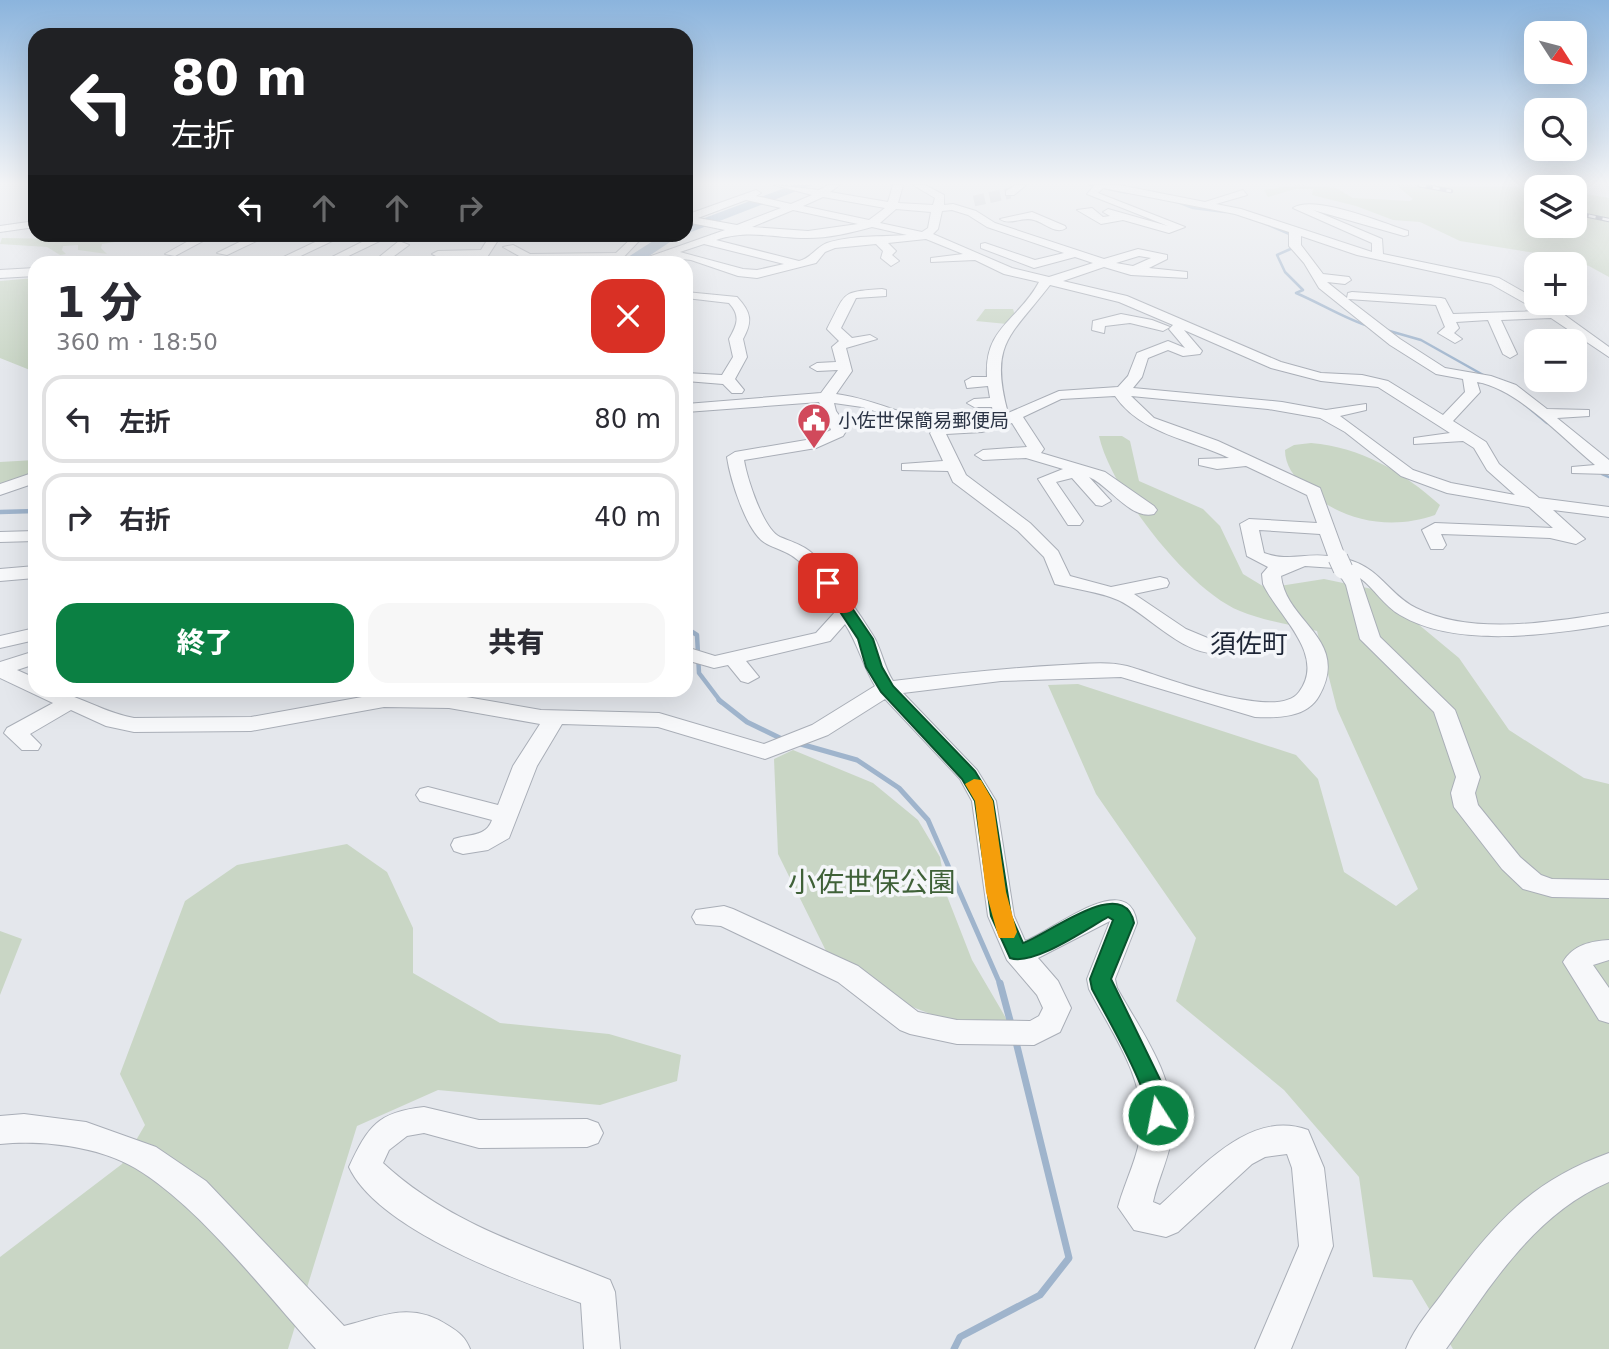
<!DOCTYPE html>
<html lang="ja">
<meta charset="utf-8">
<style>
body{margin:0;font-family:"DejaVu Sans","Noto Sans JP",sans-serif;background:#f7f7f7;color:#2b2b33;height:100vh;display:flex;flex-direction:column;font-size:26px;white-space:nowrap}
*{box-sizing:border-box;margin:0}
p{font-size:23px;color:#7c7c81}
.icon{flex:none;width:38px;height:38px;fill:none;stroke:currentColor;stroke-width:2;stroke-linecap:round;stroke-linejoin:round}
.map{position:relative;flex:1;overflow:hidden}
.sheet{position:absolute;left:28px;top:256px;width:665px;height:441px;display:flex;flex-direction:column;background:#fff;border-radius:21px;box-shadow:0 7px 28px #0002}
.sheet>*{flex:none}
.guide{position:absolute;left:28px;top:28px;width:665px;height:214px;border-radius:21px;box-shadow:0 7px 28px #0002;background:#202124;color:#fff;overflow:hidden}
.needle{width:46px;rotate:126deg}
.fabs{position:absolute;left:1524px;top:21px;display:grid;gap:14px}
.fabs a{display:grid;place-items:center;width:63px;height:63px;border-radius:14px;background:#fff;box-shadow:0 7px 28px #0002;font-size:35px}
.pin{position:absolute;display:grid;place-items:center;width:60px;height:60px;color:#fff;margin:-30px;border-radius:14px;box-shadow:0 4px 10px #0006}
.me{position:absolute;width:77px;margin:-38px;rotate:349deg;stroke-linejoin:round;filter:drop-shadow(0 0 5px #0008)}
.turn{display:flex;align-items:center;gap:24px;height:147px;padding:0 28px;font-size:32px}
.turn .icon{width:91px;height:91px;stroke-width:2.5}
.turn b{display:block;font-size:49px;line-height:60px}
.lanes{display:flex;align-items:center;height:66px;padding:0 28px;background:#0003;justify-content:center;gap:35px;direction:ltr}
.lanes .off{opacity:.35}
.round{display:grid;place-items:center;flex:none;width:74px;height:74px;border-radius:21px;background:#f7f7f7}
.summary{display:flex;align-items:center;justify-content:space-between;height:119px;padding:0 28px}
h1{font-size:42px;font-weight:800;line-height:52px}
.button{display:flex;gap:14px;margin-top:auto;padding:14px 28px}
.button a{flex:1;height:80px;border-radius:21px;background:#0b8043;color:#fff;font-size:28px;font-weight:800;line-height:80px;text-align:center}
.button a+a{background:#f7f7f7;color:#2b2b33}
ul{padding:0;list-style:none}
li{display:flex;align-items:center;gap:21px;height:88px;margin:0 14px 10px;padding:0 14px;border:4px solid #e1e1e2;border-radius:21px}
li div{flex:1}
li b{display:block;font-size:26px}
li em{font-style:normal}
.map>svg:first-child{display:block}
</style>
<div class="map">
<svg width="1609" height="1349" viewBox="0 0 1609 1349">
<rect width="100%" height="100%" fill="#e4e7ec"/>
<path fill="#c9d6c5" d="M1297 185 1336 188 1353 198 1410 201 1413 199 1396 185 1552 187H1536V226H1575V192L1609 198V277L1589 266 1561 257 1460 241 1420 222 1393 220 1356 206 1312 195 1313 189H1295L1268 197 1264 190Z
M79 235V234L159 235 102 244 101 248 107 254 78 250V245L63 246 62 250 66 254 60 255 47 247 0 244 2 238 64 239Z
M35 278V372L0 358V281Z
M985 309H1013L1015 316 1007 324 976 321Z
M1099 436H1122L1130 441 1139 481 1203 509 1220 526 1243 574 1266 588 1324 579 1377 590 1459 658 1509 730 1584 778 1609 784V1349H1453L1412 1280 1373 1277 1359 1177 1284 1090 1176 1001 1196 938 1096 794 1048 685 1078 684 1296 755 1318 779 1344 872 1396 906 1418 889 1337 709 1317 631C1292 625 1264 621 1240 611 1188 590 1111 490 1099 436Z
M1311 443C1361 447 1403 472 1440 505L1435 515C1390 531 1338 521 1305 487 1294 477 1285 465 1285 450L1294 445Z
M35 460V472L14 482 0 483V462Z
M793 750 873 783 918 820 940 857 947 896 972 960 1010 1025 954 1023 897 1001 828 955 778 854 774 759Z
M347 844 387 872 413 928V973L500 1023 609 1034 681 1055 677 1081 600 1105 438 1090 357 1126 288 1349H0V1257L122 1164 145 1125 120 1074 185 901 237 865Z
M0 931 22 939 0 995Z"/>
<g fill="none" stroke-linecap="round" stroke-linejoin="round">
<path stroke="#9fb4cc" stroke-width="2.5" d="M1090 185 1127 193
M1170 199 1193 208 1225 212
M1264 223 1294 236
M1295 247 1277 255 1285 272 1303 290 1296 293C1322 304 1345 319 1371 327
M1386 330 1421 340 1485 376
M1524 404 1547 423
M1601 469 1602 474 1609 477"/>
<path stroke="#9fb4cc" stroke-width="4.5" d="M0 512 35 511
M686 628 697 635 699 673 721 702"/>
<path stroke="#9fb4cc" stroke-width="5" d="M719 700 747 722 782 739
M797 743 857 760 899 788 928 820 1000 984"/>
<path stroke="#9fb4cc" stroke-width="7" d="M1000 983 1011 1024
M954 1349 960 1337 1040 1295 1069 1258 1016 1042"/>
<path fill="#9fb4cc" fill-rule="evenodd" d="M793 185H812L686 234V225Z
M664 234H682L640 262H627L628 257Z"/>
<path stroke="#bfc3cb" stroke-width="11" stroke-dasharray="11 5" stroke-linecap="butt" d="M974 201 1010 193"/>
<g stroke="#a9aeb7" stroke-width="2">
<path id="minor" d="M774 185 819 190 828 185H840L830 192 888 202 893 185H903L898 203 933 205 935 198 913 185H925L944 195V205L953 204 976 211 995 223 1104 259 1138 249 1167 255V259L1149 268 1187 272V278L1131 275 1104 267 1063 281 1127 296 1281 362 1321 373 1362 375 1388 381 1443 415 1465 392 1463 379 1436 374 1390 345 1319 288 1304 263 1289 246V232L1235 214 1103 188 1098 193 1185 227 1169 233 1123 220 1101 224 1077 210 1092 208 1103 217 1110 216 1103 212 1108 209 1168 226 1087 194 1095 185H1119L1205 202 1243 190 1247 195 1216 204 1241 209 1372 252V243L1293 208C1314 194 1383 223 1408 231V235L1404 236 1313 210 1382 239 1383 254 1499 278 1536 299V303L1559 311 1609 347V357L1551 318 1501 320 1517 354 1510 358 1503 354 1488 320 1456 322 1459 328 1454 333 1462 339 1455 343 1438 333 1445 327 1436 305 1348 299 1400 339 1445 368 1491 376 1516 385 1547 409 1589 410V416L1557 418 1609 460V474L1572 473V467L1595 465C1562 438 1518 389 1477 382L1480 392 1453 421 1486 442 1499 464 1539 498 1609 507V517L1553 510 1585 539 1576 544 1550 538 1441 534 1446 545 1443 549H1431L1422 530 1435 523 1553 528 1529 507 1447 493 1401 476 1345 432 1320 418 1268 409 1131 396 1154 418 1218 441 1320 488 1346 559C1381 568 1388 594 1416 608 1472 636 1550 622 1609 613V625C1548 635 1455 648 1400 615 1384 606 1374 588 1360 578L1380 637 1455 710 1480 777 1475 793 1478 805 1520 857 1541 875 1552 879 1609 880V898L1552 897 1523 889 1502 869 1454 807 1451 793 1456 777 1434 712 1360 639 1346 585 1335 568 1305 566 1281 576C1286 623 1351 639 1319 696 1307 718 1277 718 1255 717L1121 677 1001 681 903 693 977 770 996 801 1014 916 1025 941C1050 933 1129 866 1137 923L1115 979 1117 988C1141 1031 1176 1077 1173 1129 1171 1154 1158 1178 1153 1202L1160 1205C1199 1171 1249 1108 1308 1130L1324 1168 1333 1246 1291 1349H1255L1299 1246 1292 1168 1287 1154 1265 1157 1252 1164 1178 1232 1166 1237 1134 1230 1118 1207C1125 1181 1139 1156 1141 1129 1146 1078 1111 1032 1089 989L1087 979 1110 921 1038 958 1058 981 1071 1008 1060 1032 1034 1045 957 1044 910 1034 900 1030 838 982 721 926 696 924 692 917 696 910 724 906 733 909 858 966 918 1012 957 1020 1030 1021 1039 1016 1043 1008 1037 995 1007 960 988 916 972 801 960 779 885 699 828 735 765 759 658 727 562 724 537 766 509 838 488 850 463 854 454 851 451 845 454 839C469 834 486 837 492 820L420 801 416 795 420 789 428 787 498 805 513 766 540 724 449 708 384 707 251 731 134 732 106 726 71 710 30 734 41 745 38 750H22L4 733 7 728 53 703 0 678V662L35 651V664L17 670 35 678V690C76 690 96 711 134 718L251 717 384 693 449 694 541 710 659 713 764 744 812 725 875 686C863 666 858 644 845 624L830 641 746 661 759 677 748 683 741 681 728 665 714 668 686 660V647L715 656 816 633 836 611C826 596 816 578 804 566 791 552 783 552 767 544 747 535 730 478 727 457L735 452 812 439 831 430 819 402 686 412V404L821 393 838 370 817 371 810 367 817 363 836 362 832 347 839 341 827 329C847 292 839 292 882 289L886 290V296L856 298 841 328 852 338 870 335 877 339 846 348 852 371 836 394C887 400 943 439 995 419L992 407H974L967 403 974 399 990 398 988 386 967 388 965 381 972 377H987C984 327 1018 321 1039 282L1004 274 975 260 931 262V258L963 254 926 239 888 243 896 251 892 255 899 261 891 266 881 258 883 251 876 244 835 248 825 252 816 263 757 278 738 276 691 260 665 257 650 262H634L725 230 686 222V215L756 190 761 193 756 196 791 204 812 195ZM823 197 885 208 869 220 803 206ZM746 200 781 208 737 225 698 218ZM896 209 931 212 928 228 922 232 880 223ZM793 210 858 224 808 231 752 227ZM952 210 968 215 987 227 1064 253 1035 260 985 243 981 244V248L1034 268 1075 257 1093 263 1049 277 1012 268 933 234 938 229 942 211ZM872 227 907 235C882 237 850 235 827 243 815 248 811 258 799 261L716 240C749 229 773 238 807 238 830 238 850 233 872 227ZM1301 236 1357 255 1491 284 1539 311 1453 314 1445 299 1441 298 1352 292 1348 293 1347 298 1327 282 1345 284 1351 280 1349 277 1323 274 1301 245ZM704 244 784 264 757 270 743 269 680 252ZM1139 256 1151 258 1133 266 1116 263ZM1050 285 1119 302 1173 325 1169 329 1185 348 1168 341 1137 353 1128 376 1118 387 1059 391 1008 413C989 343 1010 337 1050 285ZM1184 330 1271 368 1321 381 1378 387 1450 433 1414 438V444L1463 441 1474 448 1487 470 1515 495 1451 483 1413 470 1340 416 1366 410V404L1326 410 1282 402 1133 388 1142 377 1148 358 1168 350 1183 356 1200 354 1202 351ZM1115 396C1141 434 1190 439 1229 458L1199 459V465L1217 469 1246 466 1307 495 1317 523 1249 519 1240 524 1247 556 1268 567 1262 574 1263 584C1278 616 1327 655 1299 692 1277 723 1160 675 1127 666 1107 661 1084 664 1063 665 1006 668 950 674 893 681 884 667 882 651 874 637 858 611 839 585 820 562 808 546 797 544 780 537 763 529 747 478 744 460L816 448 843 436 848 428 836 411 834 403 862 407 933 430 930 433 943 461 902 464V470L948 471 953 482 1018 531 1044 557 1055 584C1075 589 1100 592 1118 600 1147 613 1188 661 1222 652L1225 648 1222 644 1186 629 1134 594 1167 587 1169 583 1167 579 1160 577 1111 587 1070 576 1058 551 1030 523 966 475 946 434 982 432 1012 423 1027 447 983 450 975 455 983 460 1026 458 1063 469 1038 479 1068 525H1080L1083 521 1056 482 1072 478 1096 505 1102 506 1111 501 1089 477C1110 486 1130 520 1154 514L1157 510 1154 506 1105 472 1041 453 1044 449 1023 417 1061 399ZM1259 530 1320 534 1328 556C1303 553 1289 562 1264 553Z
M1015 185H1026L1014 195H1006V191Z
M1032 212 1065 226 1066 228C1056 235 1045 223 1034 220 1023 216 1010 226 1000 219Z
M35 221V227L0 232V226Z
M201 234H216L175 256 165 254Z
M256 234H271L227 255 217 253Z
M332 234H347L288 262H273Z
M369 234 388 237 336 262H322L372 237Z
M491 234H502L484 262H472L476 257H438L432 254 438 251 481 250Z
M636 234H651L638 242 619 262H607L609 260 528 261 503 247 513 245 530 254 616 253Z
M399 241 409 245 386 262H373Z
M35 268V276L0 278V270Z
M686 292 737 297C751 312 753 321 743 339L747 357 735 379 744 390 742 393H732L723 384 686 381V373L722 375 733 357 729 339C737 325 741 316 729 303L686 298Z
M1121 314 1152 320 1170 327 1163 331 1130 323 1105 326 1104 333 1092 330 1093 321Z
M35 472V483L0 495V484Z
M35 531V541L0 542V532Z
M35 566V578L0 581V569Z
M35 628V640L0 648V636Z
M1609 940V960L1593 965 1609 988V1023L1599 1020 1563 962C1573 945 1591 941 1609 940Z
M424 1107 479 1120 587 1119 598 1123 603 1133 598 1143 587 1147 479 1148 424 1133 407 1136 389 1150 383 1163C449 1224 529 1247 610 1280L615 1292 620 1349H584L581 1303C519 1281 378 1230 349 1167 368 1126 378 1112 424 1107Z
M24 1114 86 1122 156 1147 206 1181 344 1326C384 1316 411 1301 449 1326 460 1333 465 1337 470 1349H316C265 1293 199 1206 135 1168 97 1146 43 1140 0 1144V1116Z
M1609 1153V1182C1534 1214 1491 1285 1446 1349H1406C1415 1326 1433 1307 1447 1287 1496 1222 1531 1181 1609 1153Z"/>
</g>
<use href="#minor" fill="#f7f8fa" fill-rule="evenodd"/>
<g stroke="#7d8696" stroke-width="4.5">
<path id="rail" d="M1419 185 1451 191
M1528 205 1536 207
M1575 213 1609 220"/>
</g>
<use href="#rail" stroke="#f4f6f9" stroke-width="2.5" stroke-dasharray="7" stroke-linecap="butt"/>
<g stroke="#a9aeb7" stroke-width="21" stroke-linecap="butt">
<path id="minor-bridge" d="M1338 558 1343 569"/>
</g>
<use href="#minor-bridge" stroke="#f7f8fa" stroke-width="19"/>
</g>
<linearGradient id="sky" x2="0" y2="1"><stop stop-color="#8bb4dd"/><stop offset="0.49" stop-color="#f3f4f6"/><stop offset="1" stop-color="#f3f4f6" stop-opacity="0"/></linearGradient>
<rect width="1609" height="374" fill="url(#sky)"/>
<path fill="#0b8043" stroke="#07532c" stroke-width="2" d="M828 579 833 580 873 639 882 667 893 686 975 771 993 801 1011 916 1023 943C1048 935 1124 873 1134 923L1111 979 1170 1100 1166 1123 1158 1126 1149 1123C1144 1111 1146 1099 1141 1086 1128 1053 1109 1021 1092 989L1090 979 1113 920 1108 917C1085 930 1034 966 1010 958L991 916 975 801 962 779 881 692 866 667 858 639 821 583Z"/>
<path fill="#f59e0b" d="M974 779 981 780 993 801 1006 892 1017 932 1014 938H999L997 932 986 892 975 801 965 784Z"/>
<defs>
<g id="civic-pin" transform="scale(1.75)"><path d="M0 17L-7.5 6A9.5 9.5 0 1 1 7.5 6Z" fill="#d1495b" stroke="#f4f6f9"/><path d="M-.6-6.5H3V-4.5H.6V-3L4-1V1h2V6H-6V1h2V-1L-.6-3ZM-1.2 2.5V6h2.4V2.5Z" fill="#fff"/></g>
</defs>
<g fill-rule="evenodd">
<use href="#civic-pin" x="814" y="420"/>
</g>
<g text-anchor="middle" stroke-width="7" stroke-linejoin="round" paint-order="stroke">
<g font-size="19" fill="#2b3445" stroke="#f4f6f9" text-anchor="start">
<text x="838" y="427">小佐世保簡易郵便局</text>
</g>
<g font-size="26" fill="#1d2536" stroke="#f4f6f9">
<text x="1249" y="653">須佐町</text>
</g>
<g font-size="28" fill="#3f6138" stroke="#f4f6f9">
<text x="872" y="892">小佐世保公園</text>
</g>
</g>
</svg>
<div class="fabs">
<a><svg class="needle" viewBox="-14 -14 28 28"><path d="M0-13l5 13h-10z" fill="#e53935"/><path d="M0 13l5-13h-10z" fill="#7c7c81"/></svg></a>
<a><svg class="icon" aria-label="search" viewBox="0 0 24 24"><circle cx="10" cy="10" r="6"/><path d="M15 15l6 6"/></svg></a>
<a><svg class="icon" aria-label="layers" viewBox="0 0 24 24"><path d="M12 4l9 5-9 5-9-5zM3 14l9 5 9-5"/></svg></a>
<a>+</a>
<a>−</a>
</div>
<div class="pin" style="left:828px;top:583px;background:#d93025"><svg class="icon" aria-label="arrive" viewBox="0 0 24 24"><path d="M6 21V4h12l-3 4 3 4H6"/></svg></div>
<svg class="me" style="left:1158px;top:1115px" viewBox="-20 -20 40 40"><circle r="17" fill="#0b8043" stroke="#fff" stroke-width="3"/><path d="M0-11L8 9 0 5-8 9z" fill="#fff"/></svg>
<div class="guide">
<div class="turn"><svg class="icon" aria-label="left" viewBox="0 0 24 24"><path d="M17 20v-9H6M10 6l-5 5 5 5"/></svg><div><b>80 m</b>左折</div></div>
<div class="lanes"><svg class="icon" aria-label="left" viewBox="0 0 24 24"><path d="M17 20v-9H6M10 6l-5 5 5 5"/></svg><svg class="icon off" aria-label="ahead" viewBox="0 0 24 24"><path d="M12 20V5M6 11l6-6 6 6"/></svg><svg class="icon off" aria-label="ahead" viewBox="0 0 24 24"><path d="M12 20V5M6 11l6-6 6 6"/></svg><svg class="icon off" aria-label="right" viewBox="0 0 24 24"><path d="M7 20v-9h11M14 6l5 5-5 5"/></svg></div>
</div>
<section class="sheet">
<div class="summary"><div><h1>1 分</h1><p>360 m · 18:50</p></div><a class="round" style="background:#d93025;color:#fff"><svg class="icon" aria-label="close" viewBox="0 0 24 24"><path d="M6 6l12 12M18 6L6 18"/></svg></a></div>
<ul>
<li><svg class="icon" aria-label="left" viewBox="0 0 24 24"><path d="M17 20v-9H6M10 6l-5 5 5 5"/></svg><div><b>左折</b></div><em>80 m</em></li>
<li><svg class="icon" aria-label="right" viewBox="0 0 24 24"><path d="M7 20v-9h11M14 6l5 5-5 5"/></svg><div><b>右折</b></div><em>40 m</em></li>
</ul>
<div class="button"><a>終了</a><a>共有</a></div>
</section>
</div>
